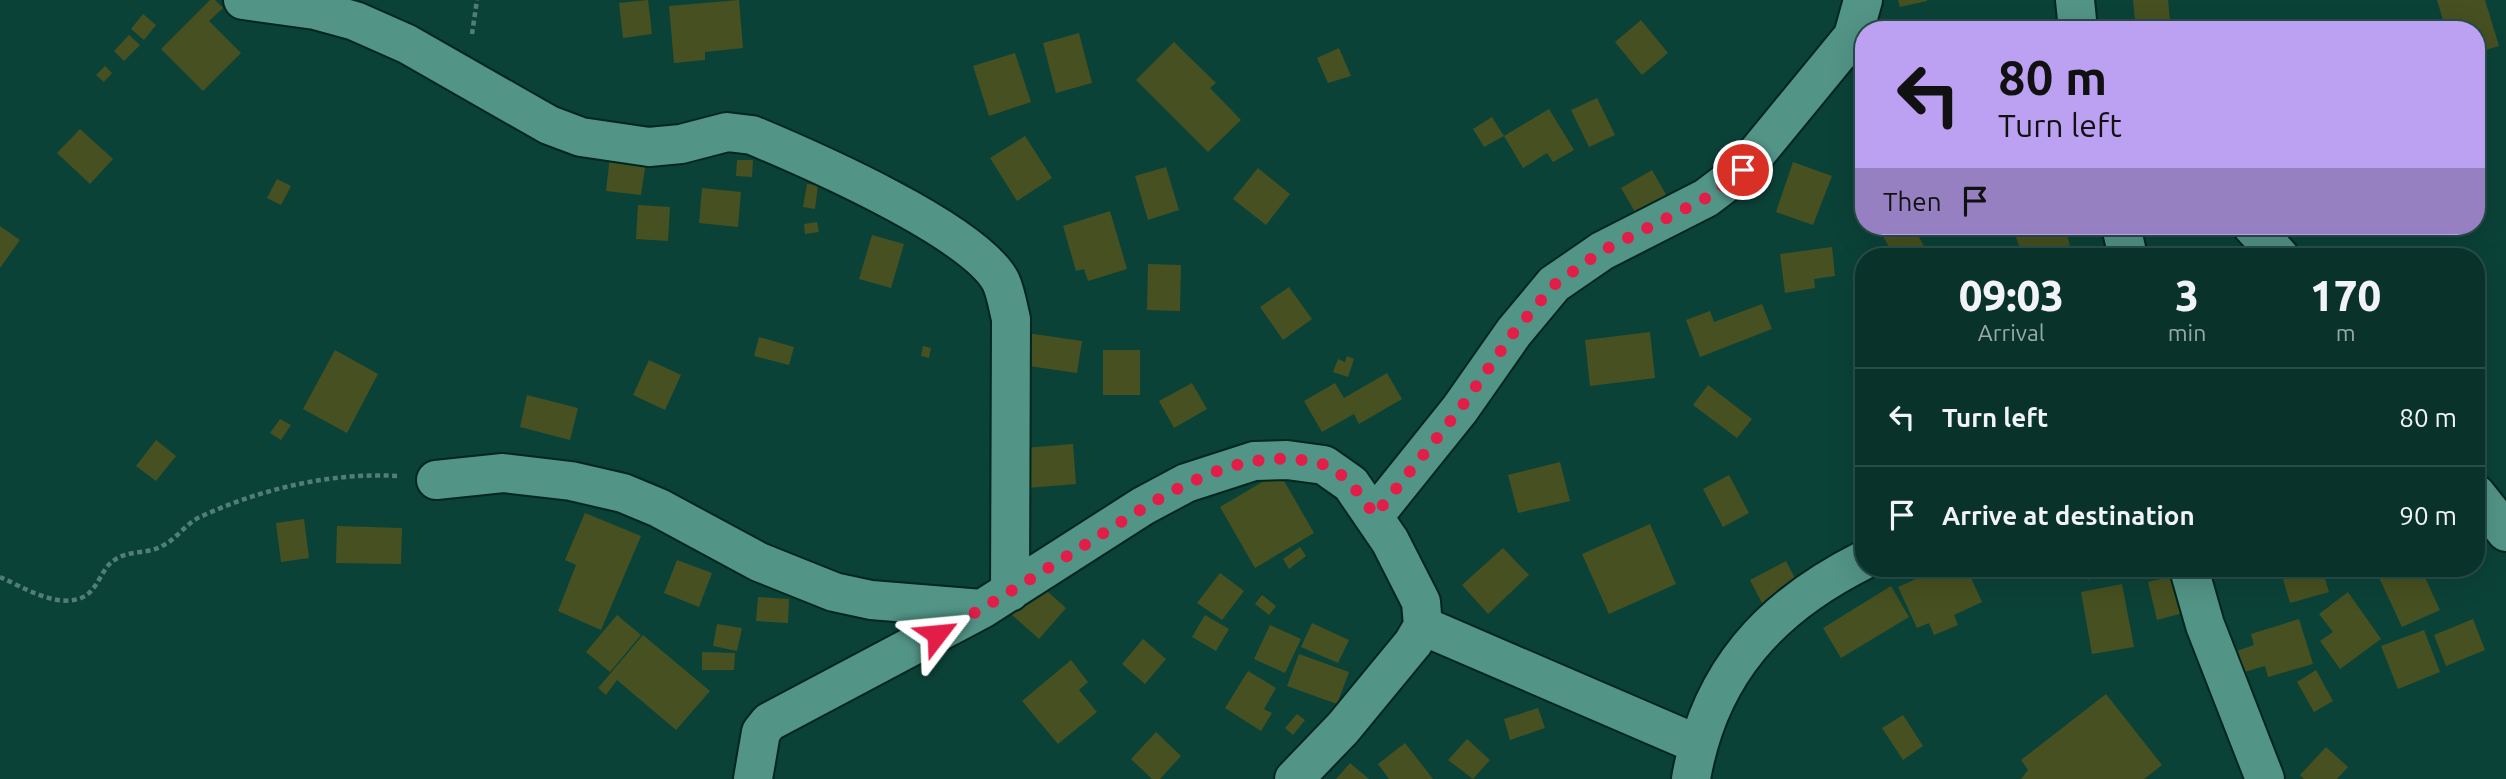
<!DOCTYPE html>
<style>
body{margin:0;font-family:Ubuntu,sans-serif;background:#113a32;color:#f1f3f6;height:100vh;display:flex;flex-direction:column;font-size:26px;white-space:nowrap}
*{box-sizing:border-box;margin:0}
p{font-size:23px;color:#98aaa8}
.icon{flex:none;width:38px;height:38px;fill:none;stroke:currentColor;stroke-width:2;stroke-linecap:round;stroke-linejoin:round}
.map{position:relative;flex:1;overflow:hidden}
.details{position:absolute;left:1855px;top:248px;width:630px;height:329px;display:flex;flex-direction:column;background:#08322a;border-radius:28px;box-shadow:0 7px 28px #0002,0 0 0 2px #294d47}
.details>*{flex:none}
.guide{position:absolute;left:1855px;top:21px;width:630px;height:214px;border-radius:28px;box-shadow:0 7px 28px #0002,0 0 0 2px #294d47;background:#bca0f2;color:#111;overflow:hidden}
.pin{position:absolute;display:grid;place-items:center;width:60px;height:60px;color:#fff;margin:-30px;border:4px solid #fff;border-radius:50%;box-shadow:0 2px 7px #0007}
.me{position:absolute;width:77px;margin:-38px;rotate:61deg;stroke-linejoin:round;filter:drop-shadow(0 0 5px #0008)}
.turn{display:flex;align-items:center;gap:24px;height:147px;padding:0 28px;font-size:32px}
.turn .icon{width:91px;height:91px;stroke-width:2.5}
.turn b{display:block;font-size:49px;line-height:60px}
.then{display:flex;align-items:center;height:66px;padding:0 28px;background:#0003;gap:14px;font-size:26px}
.eta{display:flex;justify-content:space-evenly;align-items:center;height:119px;text-align:center}
.eta b{font-size:42px;font-weight:800;line-height:49px}
ul{padding:0;list-style:none}
li{display:flex;align-items:center;gap:21px;height:98px;padding:0 28px;border-top:2px solid #294d47}
li div{flex:1}
li b{display:block;font-size:26px}
li em{font-style:normal}
.map>svg:first-child{display:block}
</style>
<div class="map">
<svg width="2506" height="779" viewBox="0 0 2506 779">
<rect width="100%" height="100%" fill="#0b4238"/>
<path fill="#475020" d="M210 0H215L223 8 209 21 241 53 203 91 161 49Z
M648 0 652 34 623 38 619 3Z
M739 0 743 48 705 52V60L674 63 669 6Z
M1898 0H1927V1L1900 7Z
M2133 0H2168L2171 30H2136Z
M2437 0H2485L2499 46 2476 53V30H2446Z
M143 14 156 25 144 40 131 29Z
M1641 20 1668 53 1642 75 1615 42Z
M1079 33 1092 83 1056 93 1043 43Z
M129 35 140 45 124 61 114 51Z
M1174 42 1216 83 1210 88 1241 120 1208 152 1136 80Z
M1339 48 1351 76 1328 83 1317 58Z
M1015 53 1031 102 989 116 973 66Z
M105 66 112 73 104 82 96 75Z
M1597 98 1615 135 1589 147 1571 110Z
M1549 109 1574 150 1553 162 1547 153 1523 168 1504 136 1484 147 1473 129 1492 117 1504 136Z
M80 129 113 159 90 184 57 153Z
M1025 136 1052 178 1017 201 990 158Z
M610 156 646 161 641 195 606 191Z
M737 160H753L752 177 736 176Z
M1793 162 1832 176 1813 225 1776 212Z
M1166 167 1179 210 1148 220 1135 176Z
M1258 168 1290 194 1266 225 1233 199Z
M1652 170 1672 205 1641 222 1621 188Z
M277 179 291 186 281 205 267 198Z
M807 184 818 185 815 209 803 207Z
M702 188 741 192 738 227 699 223Z
M638 205 670 207 668 241 636 239Z
M1110 211 1127 269 1088 281 1084 269 1076 271 1063 226Z
M817 222 819 232 805 234 804 224Z
M0 226 20 240 0 268Z
M1894 226H1913L1926 250 1913 257H1895L1881 233Z
M2012 226H2064L2070 245 2036 257H2023Z
M872 235 904 244 891 288 859 279Z
M2232 246 2234 257H2192L2191 255Z
M1832 247 1835 276 1814 279 1815 288 1785 293 1780 254Z
M1148 264 1181 265 1180 311 1147 310Z
M1289 287 1312 319 1283 340 1260 307Z
M1762 304 1772 329 1700 357 1686 320 1710 311 1714 322Z
M1650 332 1655 378 1590 386 1585 340Z
M1027 333 1082 341 1077 373 1022 365Z
M759 337 794 347 789 365 754 356Z
M923 346 931 348 929 358 921 356Z
M335 350 378 374 347 433 303 409Z
M1103 350H1140V395H1103Z
M1347 356 1354 359 1348 377 1333 372 1338 359 1345 362Z
M649 360 681 375 665 410 633 395Z
M1387 373 1402 399 1359 424 1354 414 1322 432 1304 401 1335 383 1344 398Z
M1192 383 1207 409 1174 428 1159 401Z
M1708 385 1752 419 1737 438 1693 405Z
M527 395 578 408 570 440 520 427Z
M280 419 291 425 281 440 270 433Z
M156 440 176 456 156 481 136 466Z
M1073 444 1076 484 1027 488 1024 448Z
M1560 462 1570 501 1518 513 1508 475Z
M1279 472 1314 533 1255 568 1220 507Z
M1729 475 1749 513 1723 527 1703 489Z
M585 513 641 536 601 630 558 611 576 565 565 560Z
M304 519 309 558 281 562 276 523Z
M1650 524 1676 584 1609 614 1582 554Z
M337 526 402 528 401 564 336 563Z
M1300 547 1306 556 1289 569 1283 559Z
M1503 548 1529 575 1488 614 1462 585Z
M677 560 712 573 699 607 664 593Z
M1786 561 1799 586 1763 605 1750 580Z
M1938 569H1967L1982 602 1954 615 1958 625 1934 635 1929 623 1917 628 1898 587Z
M2084 569H2118L2088 580Z
M2280 569H2322L2329 592 2290 603Z
M2375 569H2421L2440 610 2402 627Z
M1220 573 1244 591 1222 620 1197 603Z
M2174 576 2183 613 2157 620 2148 582Z
M1039 584 1066 608 1039 639 1012 615Z
M2122 584 2134 647 2092 654 2081 592Z
M1891 586 1909 617 1841 658 1823 628Z
M2348 592 2381 639 2340 669 2320 641 2333 632 2319 614Z
M1262 595 1276 606 1269 615 1255 604Z
M758 597 789 599 788 623 756 621Z
M617 615 641 635 610 672 586 652Z
M1205 615 1229 629 1216 651 1192 637Z
M2299 619 2313 664 2268 677 2265 666 2241 673 2234 652 2254 645 2251 634Z
M2473 619 2485 650 2446 666 2434 635Z
M1312 623 1349 640 1338 663 1301 647Z
M717 624 742 628 737 651 713 646Z
M1270 625 1301 639 1285 673 1254 659Z
M2424 630 2440 672 2398 689 2381 646Z
M643 635 710 691 676 730 617 680 606 695 598 688Z
M1143 639 1166 659 1145 684 1122 664Z
M702 652 735 653 734 670H702Z
M1299 654 1349 672 1337 704 1287 686Z
M1071 660 1088 682 1079 690 1097 712 1058 744 1022 701Z
M2316 670 2333 701 2314 712 2297 682Z
M1248 671 1276 688 1264 709 1272 713 1261 731 1225 708Z
M2106 694 2162 765 2144 779H2021L2028 770 2021 760Z
M1538 708 1545 728 1510 740 1504 719Z
M1297 714 1305 720 1293 735 1285 728Z
M1903 715 1923 746 1903 760 1882 728Z
M1156 732 1181 756 1160 779H1152L1131 759Z
M1467 739 1490 760 1473 779 1448 760Z
M1405 743 1433 779H1389L1378 764Z
M2326 747 2348 767 2337 779H2304L2300 775Z
M1350 763 1369 779H1336Z"/>
<g fill="none" stroke-linecap="round" stroke-linejoin="round">
<g stroke="#01261f" stroke-width="42">
<path id="street" d="M243 0 315 10 355 21 407 44 549 125 581 137 649 147 681 144 727 132 752 135C807 158 976 231 1001 282 1006 293 1008 307 1011 319L1010 592
M2075 0 2078 30
M2121 226 2128 257
M2252 226 2280 257
M436 480 503 473 571 481 623 493 659 508 759 562 834 592 871 600 982 609 1143 506 1186 483 1254 461 1287 460 1324 465 1351 484 1390 541 1421 602 1423 626 1413 643 1343 728 1294 779
M2476 494 2506 532
M1375 515 1460 409 1514 332 1554 284 1602 251 1706 198 1743 170 1853 36 1863 0
M2189 569 2205 625 2265 779
M1423 626 1697 744
M753 779 761 732 769 722 982 609
M1691 779C1709 673 1770 607 1864 560"/>
</g>
<path stroke="#507f75" stroke-width="4.5" stroke-dasharray="5 3.5" stroke-linecap="butt" d="M472 34 477 0
M0 577C23 587 55 608 81 598 99 591 100 568 116 559 130 550 148 554 162 546 177 539 185 524 200 517 260 489 332 472 398 476"/>
<use href="#street" stroke="#529486" stroke-width="38"/>
</g>
<g fill="none" stroke-linecap="round" stroke-linejoin="round">
<path stroke="#e11d48" stroke-width="12" stroke-dasharray="0 21.6" d="M937 634C987 607 1035 576 1083 546 1153 503 1234 440 1322 464 1345 471 1361 497 1375 515L1460 409 1514 332 1554 285 1602 251 1706 198 1743 170"/>
</g>
</svg>
<div class="pin" style="left:1743px;top:170px;background:#d93025"><svg class="icon" aria-label="arrive" viewBox="0 0 24 24"><path d="M6 21V4h12l-3 4 3 4H6"/></svg></div>
<svg class="me" style="left:937px;top:634px" viewBox="-20 -20 40 40"><path d="M0-17L14 15 0 8-14 15z" fill="#e11d48" stroke="#fff" stroke-width="4"/></svg>
<div class="guide">
<div class="turn"><svg class="icon" aria-label="left" viewBox="0 0 24 24"><path d="M17 20v-9H6M10 6l-5 5 5 5"/></svg><div><b>80 m</b>Turn left</div></div>
<div class="then">Then<svg class="icon" aria-label="arrive" viewBox="0 0 24 24"><path d="M6 21V4h12l-3 4 3 4H6"/></svg></div>
</div>
<section class="details">
<div class="eta">
<div><b>09:03</b><p>Arrival</p></div>
<div><b>3</b><p>min</p></div>
<div><b>170</b><p>m</p></div>
</div>
<ul>
<li><svg class="icon" aria-label="left" viewBox="0 0 24 24"><path d="M17 20v-9H6M10 6l-5 5 5 5"/></svg><div><b>Turn left</b></div><em>80 m</em></li>
<li><svg class="icon" aria-label="arrive" viewBox="0 0 24 24"><path d="M6 21V4h12l-3 4 3 4H6"/></svg><div><b>Arrive at destination</b></div><em>90 m</em></li>
</ul>
</section>
</div>
